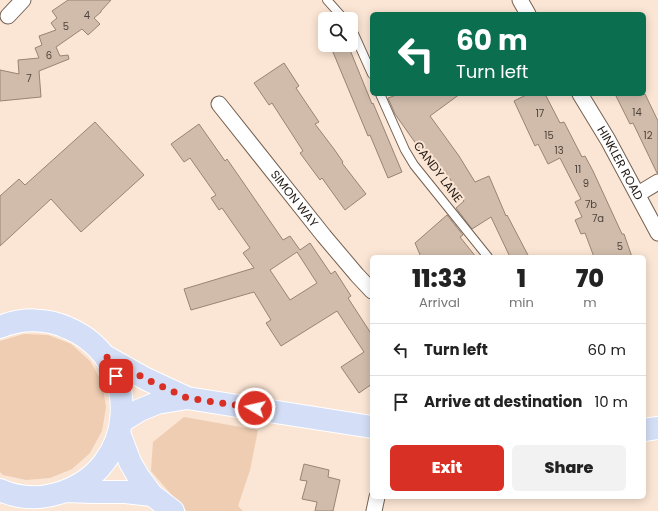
<!DOCTYPE html>
<style>
body{margin:0;font-family:Poppins,sans-serif;background:#f2f2f2;color:#222;height:100vh;display:flex;flex-direction:column;font-size:15px;white-space:nowrap}
*{box-sizing:border-box;margin:0}
p{font-size:13px;color:#767676}
.icon{flex:none;width:22px;height:22px;fill:none;stroke:currentColor;stroke-width:2;stroke-linecap:round;stroke-linejoin:round}
.map{position:relative;flex:1;overflow:hidden}
.sheet{position:absolute;left:370px;top:255px;width:276px;height:244px;display:flex;flex-direction:column;background:#fff;border-radius:6px;box-shadow:0 2px 10px #0003}
.sheet>*{flex:none}
.guide{position:absolute;left:370px;top:12px;width:276px;height:84px;border-radius:6px;box-shadow:0 2px 10px #0003;background:#0b6e4f;color:#fff;overflow:hidden}
.tools{position:absolute;left:318px;top:12px;display:grid;gap:8px}
.tools a{display:grid;place-items:center;width:40px;height:40px;border-radius:6px;background:#fff;box-shadow:0 2px 10px #0003;font-size:20px}
.pin{position:absolute;display:grid;place-items:center;width:34px;height:34px;color:#fff;margin:-17px;border-radius:8px;box-shadow:0 2px 6px #0006}
.me{position:absolute;width:44px;margin:-22px;rotate:279deg;stroke-linejoin:round;filter:drop-shadow(0 0 3px #0008)}
.turn{display:flex;align-items:center;gap:14px;height:84px;padding:0 20px;font-size:18px}
.turn .icon{width:52px;height:52px;stroke-width:2.5}
.turn b{display:block;font-size:28px;line-height:34px}
.eta{display:flex;justify-content:space-evenly;align-items:center;height:68px;text-align:center}
.eta b{font-size:24px;font-weight:800;line-height:28px}
.cta{display:flex;gap:8px;margin-top:auto;padding:8px 20px}
.cta a{flex:1;height:46px;border-radius:6px;background:#d93025;color:#fff;font-size:16px;font-weight:800;line-height:46px;text-align:center}
.cta a+a{background:#f2f2f2;color:#222}
ul{padding:0;list-style:none}
li{display:flex;align-items:center;gap:12px;height:52px;padding:0 20px;border-top:1px solid #e0e0e0}
li div{flex:1}
li b{display:block;font-size:15px}
li em{font-style:normal}
.map>svg:first-child{display:block}
</style>
<div class="map">
<svg width="658" height="511" viewBox="0 0 658 511">
<rect width="100%" height="100%" fill="#fbe5d4"/>
<path fill="#eecdb2" d="M24 334 48 335 71 344 90 361 102 382 106 407 102 431 90 453 72 469 50 478 26 480 3 475 0 472V341Z
M184 417 258 430 250 470 238 506 243 511H187L183 508 151 471 153 442Z"/>
<path fill="#d1bcab" stroke="#988474" fill-rule="evenodd" d="M68 0H111L101 11V12L94 18 100 24 88 35 82 29 56 47 60 56 68 55 69 59 39 71 41 97 0 101V70L19 74 18 60 39 58 35 48 42 45 39 36 56 30 51 23 57 18 52 11Z
M330 45H348L372 104 373 103 402 172 388 178 370 135 368 136Z
M284 63 299 86 296 88 319 122 315 124 334 149 343 162 342 163 366 194 345 210 322 178 320 180 300 153 303 151 272 103 269 105 254 83Z
M399 94H460L430 116 459 156 475 182 489 176 506 216 507 215 529 257H510L491 217 472 229 456 208 464 201 445 171 438 175 395 114 388 98Z
M528 94H545L560 123 564 122 582 157 585 156 593 171 622 234H624L632 257H594L585 233 581 234 575 220 582 217 575 202 581 199 560 158 548 164 538 144 535 146 514 101Z
M615 94H645L658 121V173H657L633 123 630 124Z
M95 122 144 175 81 232 51 199 0 246V196L19 179 25 185Z
M199 124 225 161 227 159 283 240 290 236 300 250 310 243 331 274 335 271 351 296 348 298 372 335V384L359 393 341 367 364 352 337 311 281 346 266 323 271 320 254 292 191 310 184 289 254 268 243 253 250 248 222 208 219 210 211 198 216 195 190 158 184 162 171 144ZM297 252 317 283 290 300 270 270Z
M447 215 463 235 460 237 476 257H421L415 243Z
M304 464 329 470 328 477 340 480 333 511H315L317 502 302 499 307 481 300 480Z"/>
<g fill="none" stroke-linecap="round" stroke-linejoin="round">
<g stroke="#746152" stroke-width="10">
<path id="service" d="M327 0 344 19
M351 29 354 34 372 74
M380 94 405 150 414 165 488 257"/>
</g>
<g stroke="#746152" stroke-width="17">
<g id="minor">
<path d="M520 0 528 14"/>
<path d="M8 16 23 0"/>
<path id="s1" d="M580 94 608 140 658 233"/>
<path id="s2" d="M219 104 324 236 357 275 372 291"/>
<path d="M638 194 658 182"/>
<path d="M374 511 377 497"/>
</g>
</g>
<g stroke="#fff" stroke-width="24">
<path id="primary" d="M0 327C21 318 47 318 68 328 145 361 138 472 56 494 38 499 18 498 0 490
M105 356 146 379 187 398 372 427
M122 421 140 410 157 403 187 398
M644 430 658 428
M119 433 130 462 138 476 152 495 173 511
M66 491 92 492H125L152 495"/>
</g>
<use href="#service" stroke="#fff" stroke-width="8"/>
<use href="#minor" stroke="#fff" stroke-width="15"/>
<use href="#primary" stroke="#d4dff7" stroke-width="22"/>
</g>
<g fill="none" stroke-linecap="round" stroke-linejoin="round">
<path stroke="#d93025" stroke-width="7" stroke-dasharray="0 12.6" d="M116 376 105 356 146 379 187 398 255 408"/>
</g>
<g text-anchor="middle" stroke-width="4" stroke-linejoin="round" paint-order="stroke">
<g font-size="10" fill="#4e423a">
<text x="87" y="19">4</text>
<text x="66" y="30">5</text>
<text x="49" y="59">6</text>
<text x="29" y="82">7</text>
<text x="637" y="116">14</text>
<text x="540" y="117">17</text>
<text x="549" y="139">15</text>
<text x="648" y="139">12</text>
<text x="559" y="154">13</text>
<text x="578" y="173">11</text>
<text x="586" y="187">9</text>
<text x="591" y="208">7b</text>
<text x="598" y="222">7a</text>
<text x="620" y="250">5</text>
</g>
<g font-size="12" fill="#221a14" stroke="#fbe5d4">
<text dy="4" stroke="none"><textPath href="#s1" startOffset="80">HINKLER ROAD</textPath></text>
<text transform="translate(438 172) rotate(53)" y="4">CANDY LANE</text>
<text dy="4" stroke="none"><textPath href="#s2" startOffset="121">SIMON WAY</textPath></text>
</g>
</g>
</svg>
<div class="tools">
<a><svg class="icon" aria-label="search" viewBox="0 0 24 24"><circle cx="10" cy="10" r="6"/><path d="M15 15l6 6"/></svg></a>
</div>
<div class="pin" style="left:116px;top:376px;background:#d93025"><svg class="icon" aria-label="arrive" viewBox="0 0 24 24"><path d="M6 21V4h12l-3 4 3 4H6"/></svg></div>
<svg class="me" style="left:255px;top:408px" viewBox="-20 -20 40 40"><circle r="17" fill="#d93025" stroke="#fff" stroke-width="3"/><path d="M0-11L8 9 0 5-8 9z" fill="#fff"/></svg>
<div class="guide">
<div class="turn"><svg class="icon" aria-label="left" viewBox="0 0 24 24"><path d="M17 20v-9H6M10 6l-5 5 5 5"/></svg><div><b>60 m</b>Turn left</div></div>
</div>
<section class="sheet">
<div class="eta">
<div><b>11:33</b><p>Arrival</p></div>
<div><b>1</b><p>min</p></div>
<div><b>70</b><p>m</p></div>
</div>
<ul>
<li><svg class="icon" aria-label="left" viewBox="0 0 24 24"><path d="M17 20v-9H6M10 6l-5 5 5 5"/></svg><div><b>Turn left</b></div><em>60 m</em></li>
<li><svg class="icon" aria-label="arrive" viewBox="0 0 24 24"><path d="M6 21V4h12l-3 4 3 4H6"/></svg><div><b>Arrive at destination</b></div><em>10 m</em></li>
</ul>
<div class="cta"><a>Exit</a><a>Share</a></div>
</section>
</div>
